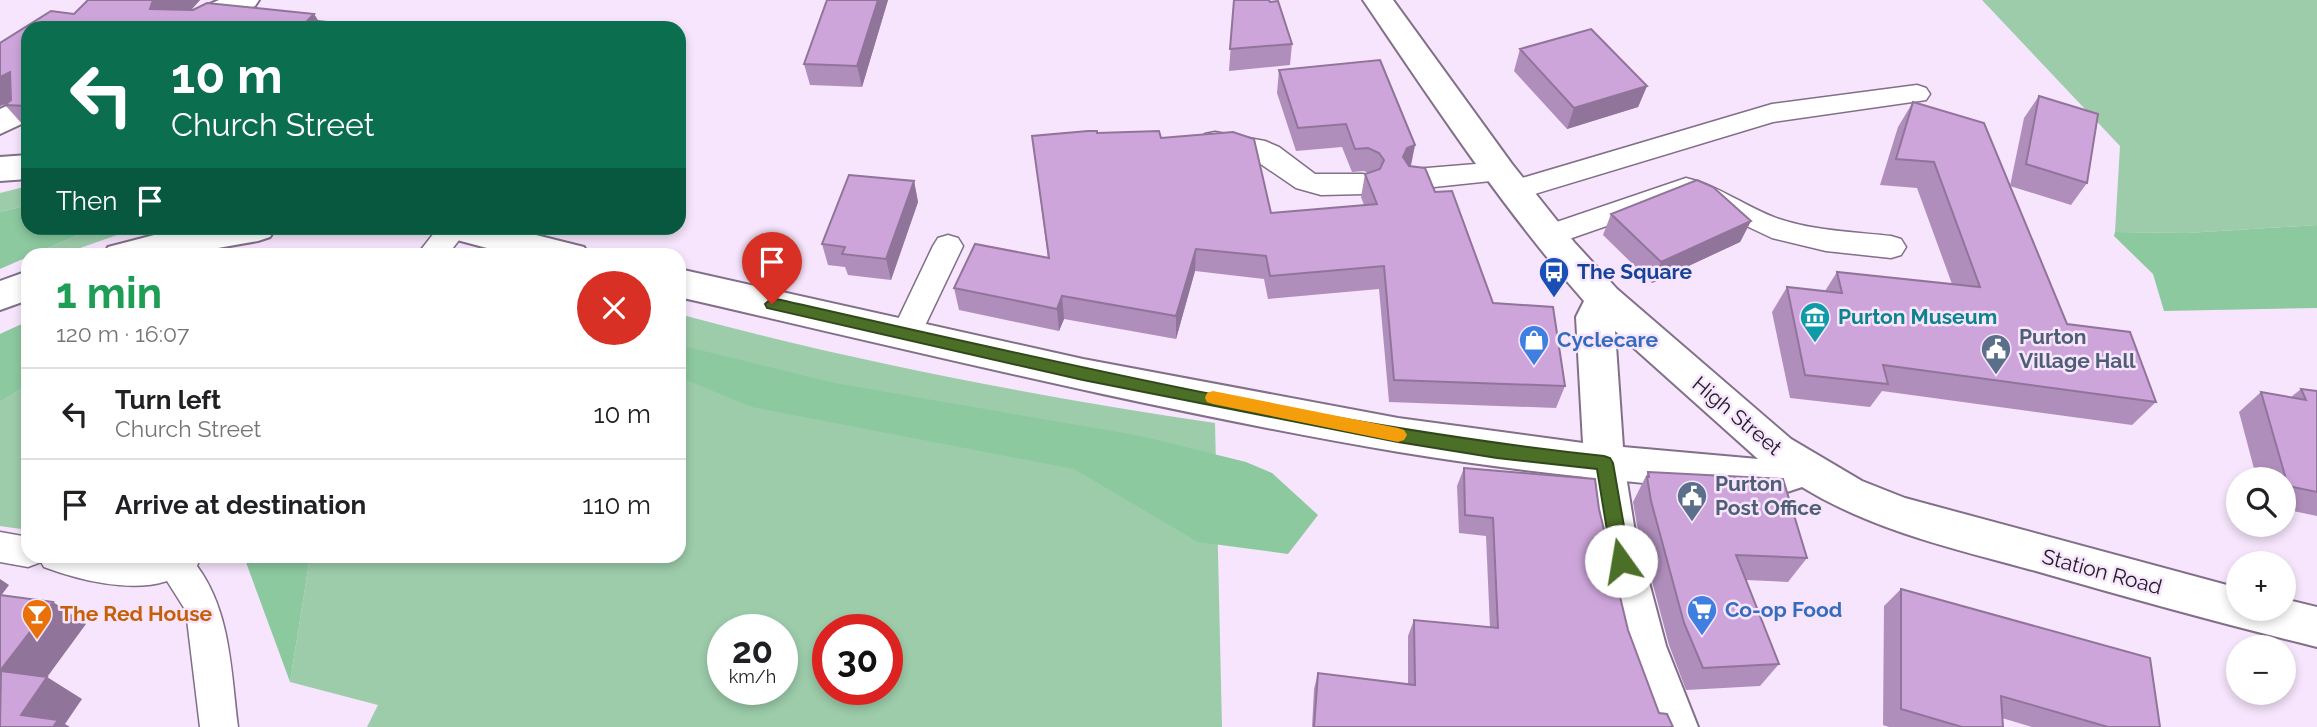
<!DOCTYPE html>
<meta charset="utf-8">
<style>
body{margin:0;font-family:Raleway,sans-serif;background:#f6f6f6;color:#202124;height:100vh;display:flex;flex-direction:column;font-size:26px;white-space:nowrap}
*{box-sizing:border-box;margin:0}
p{font-size:23px;color:#757577}
.icon{flex:none;width:38px;height:38px;fill:none;stroke:currentColor;stroke-width:2;stroke-linecap:round;stroke-linejoin:round}
.map{position:relative;flex:1;overflow:hidden}
.panel{position:absolute;left:21px;top:248px;width:665px;height:315px;display:flex;flex-direction:column;background:#fff;border-radius:21px;box-shadow:0 4px 10px #0003}
.panel>*{flex:none}
.hud{position:absolute;left:21px;top:21px;width:665px;height:214px;border-radius:21px;box-shadow:0 4px 10px #0003;background:#0b6e4f;color:#fff;overflow:hidden}
.tools{position:absolute;left:2226px;top:467px;display:grid;gap:14px}
.tools a{display:grid;place-items:center;width:70px;height:70px;border-radius:50%;background:#fff;box-shadow:0 4px 10px #0003;font-size:35px}
.speed{position:absolute;left:707px;top:614px;display:flex;gap:14px;font-size:35px;font-weight:700;text-align:center}
.speed>*{display:grid;place-content:center;width:91px;height:91px;border-radius:50%;background:#fff;box-shadow:0 4px 10px #0003;line-height:1}
.speed small{font-size:18px;font-weight:400}
.speed .limit{border:10px solid #d22;background:#fff;color:#111}
.pin{position:absolute;display:grid;place-items:center;width:60px;height:60px;color:#fff;margin:-72px -30px;border-radius:50% 50% 50% 0;rotate:-45deg;box-shadow:0 0 7px #0007}
.pin .icon{rotate:45deg}
.me{position:absolute;width:77px;margin:-38px;rotate:347deg;stroke-linejoin:round;filter:drop-shadow(0 0 5px #0008)}
.turn{display:flex;align-items:center;gap:24px;height:147px;padding:0 35px;font-size:32px}
.turn .icon{width:91px;height:91px;stroke-width:2.5}
.turn b{display:block;font-size:49px;line-height:60px}
.then{display:flex;align-items:center;height:66px;padding:0 35px;background:#0003;gap:14px;font-size:26px}
.round{display:grid;place-items:center;flex:none;width:74px;height:74px;border-radius:37px;background:#f6f6f6}
.summary{display:flex;align-items:center;justify-content:space-between;height:119px;padding:0 35px}
h1{font-size:42px;font-weight:700;line-height:52px;color:#1e9e55}
ul{padding:0;list-style:none}
li{display:flex;align-items:center;gap:21px;height:91px;padding:0 35px;border-top:2px solid #e0e0e0}
li div{flex:1}
li b{display:block;font-size:26px}
li em{font-style:normal}
.map>svg:first-child{display:block}
</style>
<div class="map">
<svg width="2317" height="727" viewBox="0 0 2317 727">
<rect width="100%" height="100%" fill="#f6e5fc"/>
<path fill="#9cccaa" fill-rule="evenodd" d="M1982 0H2317V225L2187 233 2115 232 2120 146Z
M28 186V205L0 212V193Z
M94 228H137L60 255 30 256Z
M679 314C855 362 1035 396 1215 423L1222 727H367L378 705 290 682 310 557 679 556ZM723 630H782V690H723ZM828 630H887V690H828Z
M28 385V530L0 526V402Z"/>
<path fill="#8cc99f" d="M28 205V228H94L0 269V212Z
M2317 225V308L2164 311 2153 274 2114 236 2115 232 2187 233Z
M28 321V385L0 402V334Z
M679 345 834 383 1141 436 1246 462 1272 473 1318 515 1288 554 1198 542 1074 469 752 407 679 377Z
M244 557H310L290 682 286 671Z"/>
<g fill="none" stroke-linecap="round" stroke-linejoin="round">
<g stroke="#826f89" stroke-width="3">
<path id="service" d="M1917 85 1926 88 1930 94 1926 100 1773 122 1515 200 1505 197 1501 190 1505 183 1772 104Z
M1215 132 1265 141 1279 147 1315 174H1363L1373 177 1377 184 1373 191 1363 194 1321 195 1296 188 1249 156 1205 148 1201 141 1205 134Z
M1500 162 1510 165 1514 172 1510 179 1415 189 1405 186 1401 179 1405 172 1415 169Z
M1686 178C1720 186 1747 208 1779 219 1815 231 1854 232 1891 236L1901 239 1906 247 1901 255 1891 258 1826 251 1772 238 1687 198 1549 246 1539 242 1534 235 1539 228Z
M438 228H468L447 256H416Z
M948 235 958 238 963 246 921 334 917 342 906 346 895 342 891 334 933 246 938 238Z
M0 532 28 537V556H201L197 566C231 612 231 672 238 727H200L186 611 167 581C130 593 79 580 44 567L41 562 28 567 0 562Z"/>
</g>
<g stroke="#826f89" stroke-width="4">
<path id="minor" d="M219 0H259L255 6 208 28H167L171 21Z
M28 96V121L0 134V109Z
M28 155V179L0 181V157Z
M1604 446 1618 451 1624 463 1634 526 1666 646 1698 727H1650L1620 646 1592 526 1584 463 1590 451Z"/>
</g>
<g stroke="#826f89" stroke-width="4">
<path id="tertiary" d="M1363 0H1393L1512 164 1574 242 1617 289 1791 439 1862 481 1905 498 2238 588V609H2284V599L2317 607V647C2223 624 2129 598 2036 571 1955 549 1874 531 1802 487L1778 495C1651 484 1525 473 1399 452 1157 411 918 352 679 297V269L1083 359 1398 418 1583 443 1576 317 1584 301C1502 208 1433 103 1363 0ZM1615 331 1758 459 1623 447Z
M181 228H276L270 237 258 241 173 256H103L108 247Z
M441 228H508L584 247 589 256H516L446 237Z
M28 271V300L0 310V281Z"/>
</g>
<use href="#service" fill="#fff" fill-rule="evenodd"/>
<use href="#minor" fill="#fff" fill-rule="evenodd"/>
<use href="#tertiary" fill="#fff" fill-rule="evenodd"/>
</g>
<path fill="#b08ebc" d="M88 0H200L191 10 207 3 314 14 318 21 376 27V28H28V126H24L5 105 7 103 0 106V43L51 11 74 14Z
M888 0 862 87 810 85 804 64Z
M1234 0 1270 2 1292 44 1290 65 1229 71Z
M1520 49 1647 86 1638 107 1567 129 1514 71Z
M1279 70 1415 145 1411 166 1435 192 1493 303 1565 386 1556 408 1389 402 1379 289 1268 299 1264 279 1195 271 1176 339 1064 319 1059 331 959 310 954 288 1048 258 1032 136 1097 133 1161 138 1271 213 1364 205 1361 197 1365 174 1368 173 1364 171 1352 172 1342 147 1296 151 1277 93Z
M2039 96 2087 183 2071 205 2010 186 2024 118Z
M1913 102 2067 324 2156 402 2132 425 1882 391 1870 407 1790 398 1772 312 1787 287 1825 291 1837 272 1952 284 1917 188 1880 185 1898 127Z
M914 181 918 202 891 280 848 275 845 267 828 265 822 244Z
M1611 214 1751 221 1740 242 1652 283 1603 235Z
M2301 389 2317 391V516L2284 509V480H2257L2239 412 2261 392 2291 397Z
M1464 468 1599 509 1628 630 1659 713 1673 727H1312L1314 689 1318 673 1408 684V636L1414 620 1490 628 1486 536 1459 533 1457 486Z
M1648 472 1807 558 1788 582 1746 580 1779 664 1760 686 1686 690 1669 645 1637 525 1633 502Z
M1901 589 2160 727H2032L2002 718 2003 727H1889L1883 725 1884 606Z"/>
<path fill="#907499" d="M153 0H200L192 9H150Z
M878 0H888L862 87 857 66Z
M314 14 323 28 308 20Z
M10 72 28 94 0 106V77Z
M1647 86 1638 107 1567 129 1574 108Z
M1415 145 1410 168 1403 157 1407 148Z
M914 181 918 202 891 280 886 259Z
M1751 221 1740 242 1652 283 1661 262Z
M1196 249 1195 271 1176 339V316Z
M1062 296 1064 319 1059 331 1057 309Z
M0 579 9 585 0 597Z
M53 602 86 624 34 695 0 671Z
M47 677 82 699 65 724 70 727H43L21 715Z"/>
<path fill="#cda5db" stroke="#907499" stroke-width="2" d="M88 0H153L150 9 193 10 207 3 314 14 308 20 376 27 375 28H28V106L5 105 11 100 10 72 0 77V43L51 11 74 14Z
M827 0H878L857 66 804 64Z
M1234 0H1269L1270 2 1278 1 1292 44 1230 49Z
M1591 29 1647 86 1574 108 1520 49Z
M1380 60 1415 145 1407 148 1403 157 1409 166 1425 168 1435 192 1452 191 1493 303 1553 307 1565 386 1394 380 1384 266 1270 276 1266 256 1196 249 1176 316 1062 296 1057 309 954 288 975 244 1049 258 1032 136 1088 131H1097V133L1159 131 1161 138 1233 132 1254 139 1271 213 1377 204 1365 174 1380 169 1384 160 1379 153 1368 148 1355 149 1346 124 1298 128 1279 70Z
M2039 96 2098 114 2087 183 2026 164Z
M1913 102 1984 123 2067 324 2130 332 2156 402 1883 365 1888 384 1805 375 1787 287 1842 293 1837 272 1980 287 1934 162 1896 159Z
M849 175 914 181 886 259 842 254 845 247 822 244Z
M1697 180 1713 187 1751 221 1661 262 1611 214Z
M2301 389 2317 391V492L2288 486 2261 392 2306 400Z
M1464 468 1595 479 1599 509 1628 630 1659 713 1667 714 1673 727H1314L1318 673 1415 685 1414 620 1498 628 1493 518 1465 515Z
M1648 472 1783 479 1807 558 1736 555 1779 664 1703 668 1684 623 1651 501 1647 477H1649Z
M1901 589 2150 658 2160 727H2108L2001 696 2003 727H1962L1901 709Z
M0 595 53 602 0 671Z
M1 671 47 677 21 715 58 720 53 727H0Z"/>
<path fill="#4c6f28" stroke="#31481a" stroke-width="2" d="M772 298C1047 360 1324 426 1604 456L1610 458 1613 463 1630 561 1627 566 1621 569 1615 566 1612 561 1597 469 1497 458 1398 442 1083 380 767 308 765 304Z"/>
<path fill="#f59e0b" d="M1213 391 1398 428 1404 430 1407 435 1404 440 1398 442 1213 404 1207 402 1205 398 1207 393Z"/>
<defs>
<g id="bus-pin" transform="scale(1.575)"><path d="M0 17L-7.5 6A9.5 9.5 0 1 1 7.5 6Z" fill="#1a4fb4" stroke="#f6e5fc"/><path d="M-5-6H5V4H4V6H2V4H-2V6H-4V4H-5ZM-3.5-4V0h7V-4ZM-3.5 1.2v1.5H-2V1.2ZM2 1.2v1.5H3.5V1.2Z" fill="#fff"/></g>
<g id="museum-pin" transform="scale(1.575)"><path d="M0 17L-7.5 6A9.5 9.5 0 1 1 7.5 6Z" fill="#0f9aa8" stroke="#f6e5fc"/><path d="M0-6L6-3V-2H-6V-3ZM-5-1h2V3h-2ZM-1-1h2V3h-2ZM3-1h2V3H3ZM-6 4H6V6H-6Z" fill="#fff"/></g>
<g id="shop-pin" transform="scale(1.575)"><path d="M0 17L-7.5 6A9.5 9.5 0 1 1 7.5 6Z" fill="#3f7fe0" stroke="#f6e5fc"/><path d="M-5-2.5h2.3a2.7 3.5 0 0 1 5.4 0H5L5.5 6h-11ZM-1.5-2.5h3a1.5 2.3 0 0 0-3 0Z" fill="#fff"/></g>
<g id="civic-pin" transform="scale(1.575)"><path d="M0 17L-7.5 6A9.5 9.5 0 1 1 7.5 6Z" fill="#5c6f8a" stroke="#f6e5fc"/><path d="M-.6-6.5H3V-4.5H.6V-3L4-1V1h2V6H-6V1h2V-1L-.6-3ZM-1.2 2.5V6h2.4V2.5Z" fill="#fff"/></g>
<g id="supermarket-pin" transform="scale(1.575)"><path d="M0 17L-7.5 6A9.5 9.5 0 1 1 7.5 6Z" fill="#3f7fe0" stroke="#f6e5fc"/><path d="M-6-5.5h2.5l.6 2H6L4.5 2H-2.5L-4.4-4H-6ZM-1.5 3.2a1.3 1.3 0 1 0 .1 0ZM3 3.2a1.3 1.3 0 1 0 .1 0Z" fill="#fff"/></g>
<g id="bar-pin" transform="scale(1.575)"><path d="M0 17L-7.5 6A9.5 9.5 0 1 1 7.5 6Z" fill="#e8710a" stroke="#f6e5fc"/><path d="M-6-5H6L.8 .8V4.5H3.5V6h-7V4.5H-.8V.8Z" fill="#fff"/></g>
</defs>
<g fill-rule="evenodd">
<use href="#bus-pin" x="1554" y="272"/>
<use href="#museum-pin" x="1815" y="317"/>
<use href="#shop-pin" x="1534" y="340"/>
<use href="#civic-pin" x="1996" y="349"/>
<use href="#civic-pin" x="1692" y="496"/>
<use href="#supermarket-pin" x="1702" y="610"/>
<use href="#bar-pin" x="37" y="614"/>
</g>
<g text-anchor="middle" stroke-width="5" stroke-linejoin="round" paint-order="stroke">
<g font-size="21" font-weight="bold" fill="#164399" stroke="#f6e5fc" text-anchor="start">
<text x="1577" y="279">The Square</text>
</g>
<g font-size="21" font-weight="bold" fill="#0d838f" stroke="#f6e5fc" text-anchor="start">
<text x="1838" y="324">Purton Museum</text>
</g>
<g font-size="21" font-weight="bold" fill="#4e5e75" stroke="#f6e5fc" text-anchor="start">
<text x="2019" y="344">Purton<tspan x="2019" dy="24">Village Hall</tspan></text>
<text x="1715" y="491">Purton<tspan x="1715" dy="24">Post Office</tspan></text>
</g>
<g font-size="21" font-weight="bold" fill="#366cbe" stroke="#f6e5fc" text-anchor="start">
<text x="1557" y="347">Cyclecare</text>
<text x="1725" y="617">Co-op Food</text>
</g>
<g font-size="21" fill="#211a24" stroke="#f6e5fc">
<text transform="translate(1737 416) rotate(40)" y="7">High Street</text>
<text transform="translate(2102 572) rotate(15)" y="7">Station Road</text>
</g>
<g font-size="21" font-weight="bold" fill="#c56008" stroke="#f6e5fc" text-anchor="start">
<text x="60" y="621">The Red House</text>
</g>
</g>
</svg>
<div class="tools">
<a><svg class="icon" aria-label="search" viewBox="0 0 24 24"><circle cx="10" cy="10" r="6"/><path d="M15 15l6 6"/></svg></a>
<a>+</a>
<a>−</a>
</div>
<div class="speed"><div>20<small>km/h</small></div><div class="limit">30</div></div>
<div class="pin" style="left:772px;top:304px;background:#d93025"><svg class="icon" aria-label="arrive" viewBox="0 0 24 24"><path d="M6 21V4h12l-3 4 3 4H6"/></svg></div>
<svg class="me" style="left:1621px;top:561px" viewBox="-20 -20 40 40"><circle r="19" fill="#fff"/><path d="M0-13L10 11 0 6-10 11z" fill="#4c6f28"/></svg>
<div class="hud">
<div class="turn"><svg class="icon" aria-label="left" viewBox="0 0 24 24"><path d="M17 20v-9H6M10 6l-5 5 5 5"/></svg><div><b>10 m</b>Church Street</div></div>
<div class="then">Then<svg class="icon" aria-label="arrive" viewBox="0 0 24 24"><path d="M6 21V4h12l-3 4 3 4H6"/></svg></div>
</div>
<section class="panel">
<div class="summary"><div><h1>1 min</h1><p>120 m · 16:07</p></div><a class="round" style="background:#d93025;color:#fff"><svg class="icon" aria-label="close" viewBox="0 0 24 24"><path d="M6 6l12 12M18 6L6 18"/></svg></a></div>
<ul>
<li><svg class="icon" aria-label="left" viewBox="0 0 24 24"><path d="M17 20v-9H6M10 6l-5 5 5 5"/></svg><div><b>Turn left</b><p>Church Street</p></div><em>10 m</em></li>
<li><svg class="icon" aria-label="arrive" viewBox="0 0 24 24"><path d="M6 21V4h12l-3 4 3 4H6"/></svg><div><b>Arrive at destination</b></div><em>110 m</em></li>
</ul>
</section>
</div>
